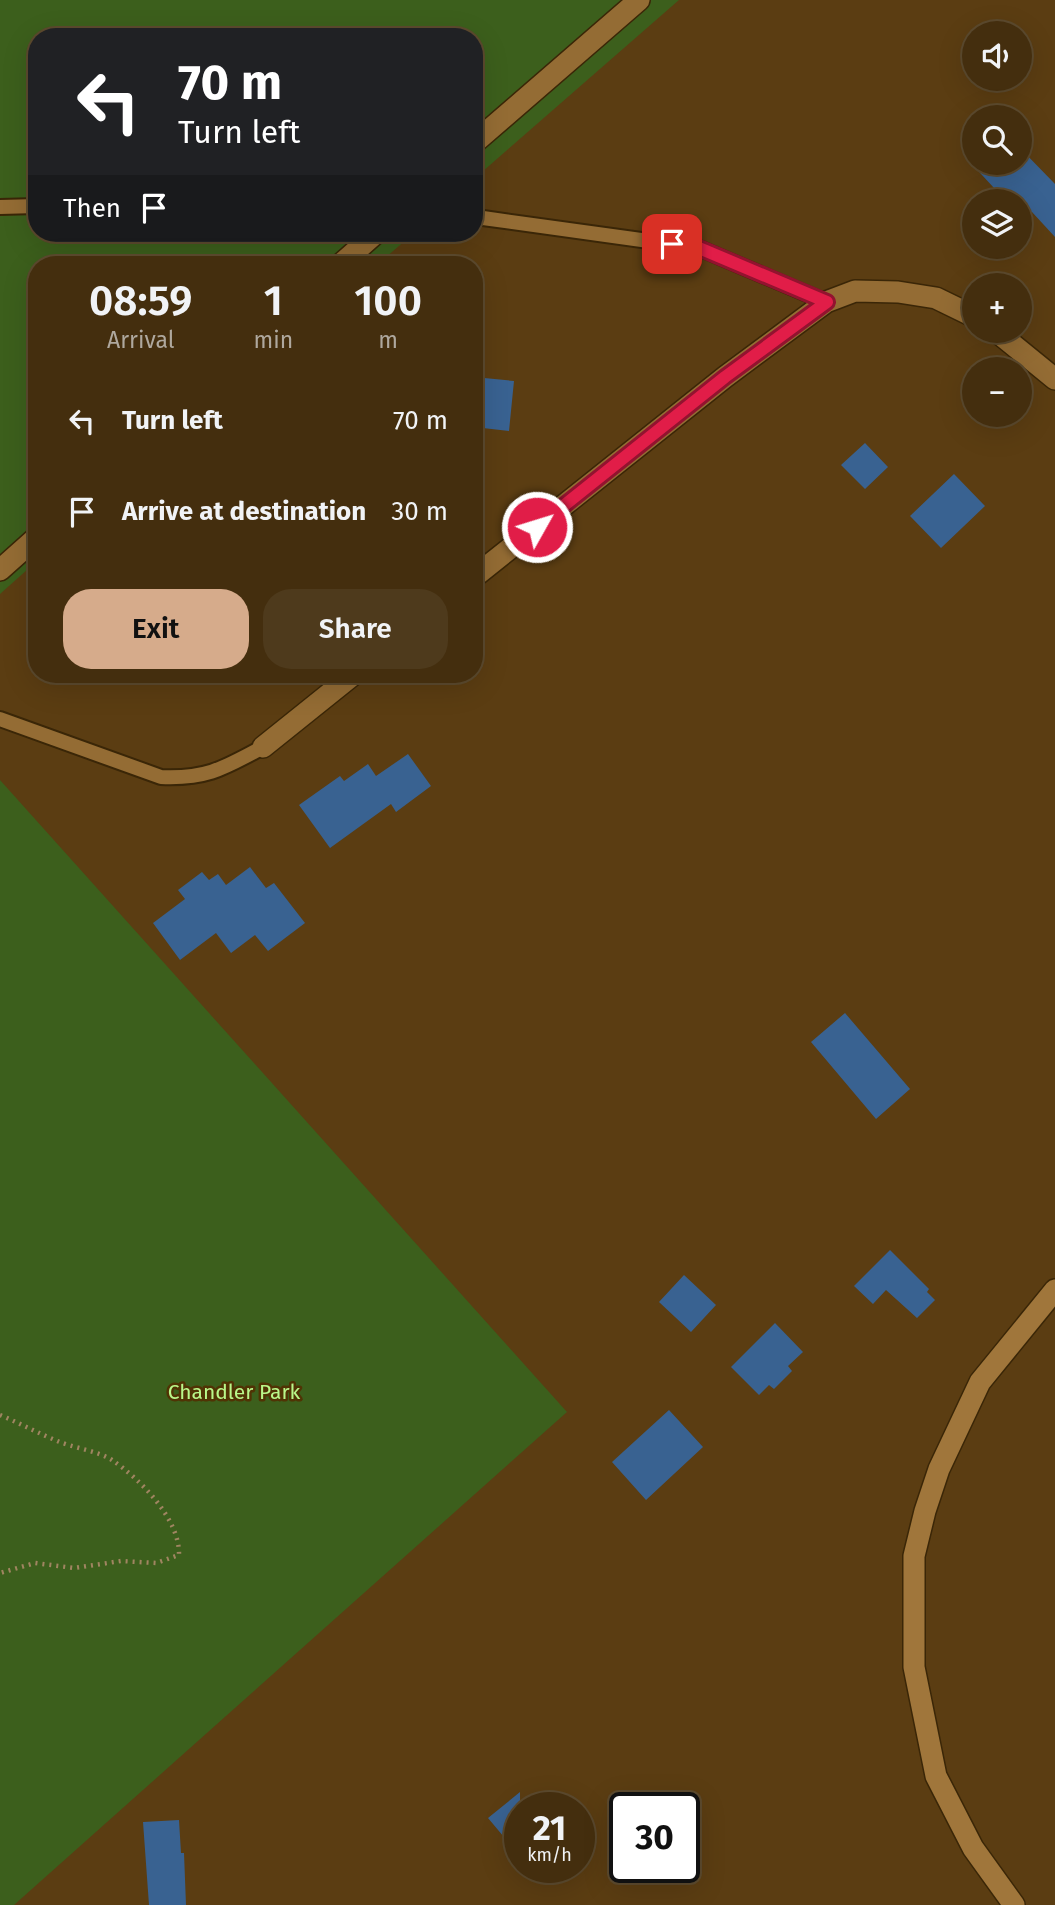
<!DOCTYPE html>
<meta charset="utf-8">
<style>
body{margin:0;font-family:"Fira Sans",sans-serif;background:#4e3a1c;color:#f1f3f6;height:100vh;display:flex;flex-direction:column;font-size:26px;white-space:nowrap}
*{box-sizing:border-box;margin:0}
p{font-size:23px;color:#afa89e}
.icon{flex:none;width:38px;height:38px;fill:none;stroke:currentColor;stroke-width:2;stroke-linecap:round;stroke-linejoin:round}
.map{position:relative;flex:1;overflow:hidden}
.panel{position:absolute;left:28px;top:256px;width:455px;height:427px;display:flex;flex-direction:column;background:#442e0e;border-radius:28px;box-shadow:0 7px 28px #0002,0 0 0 2px #5c4a2e}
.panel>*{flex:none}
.top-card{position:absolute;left:28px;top:28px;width:455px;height:214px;border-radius:28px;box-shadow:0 7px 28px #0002,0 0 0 2px #5c4a2e;background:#202124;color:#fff;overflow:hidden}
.fabs{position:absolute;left:962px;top:21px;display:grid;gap:14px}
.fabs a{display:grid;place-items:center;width:70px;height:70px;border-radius:50%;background:#442e0e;box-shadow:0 7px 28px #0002,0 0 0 2px #5c4a2e;font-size:35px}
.speed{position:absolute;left:504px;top:1792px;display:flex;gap:14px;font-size:35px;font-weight:700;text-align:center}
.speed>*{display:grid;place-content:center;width:91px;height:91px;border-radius:50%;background:#442e0e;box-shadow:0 7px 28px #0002,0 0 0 2px #5c4a2e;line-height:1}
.speed small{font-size:18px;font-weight:400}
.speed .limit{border:4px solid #111;border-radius:10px;background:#fff;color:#111}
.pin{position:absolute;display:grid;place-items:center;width:60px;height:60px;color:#fff;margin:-30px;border-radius:14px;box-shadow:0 4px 10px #0006}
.me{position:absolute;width:77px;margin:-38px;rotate:51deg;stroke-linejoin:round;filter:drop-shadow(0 0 5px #0008)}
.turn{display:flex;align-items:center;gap:24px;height:147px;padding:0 35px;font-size:32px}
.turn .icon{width:91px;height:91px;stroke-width:2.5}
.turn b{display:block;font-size:49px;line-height:60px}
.then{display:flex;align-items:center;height:66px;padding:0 35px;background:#0003;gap:14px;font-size:26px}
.eta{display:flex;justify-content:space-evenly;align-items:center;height:119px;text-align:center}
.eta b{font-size:42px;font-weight:600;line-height:49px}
.cta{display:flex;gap:14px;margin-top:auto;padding:14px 35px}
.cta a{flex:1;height:80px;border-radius:28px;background:#d6ab8b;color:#111;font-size:28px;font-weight:600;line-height:80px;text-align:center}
.cta a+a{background:#4e3a1c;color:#f1f3f6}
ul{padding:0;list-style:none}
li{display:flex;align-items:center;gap:21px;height:91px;padding:0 35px}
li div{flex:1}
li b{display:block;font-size:26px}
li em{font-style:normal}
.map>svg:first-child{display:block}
</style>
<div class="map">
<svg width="1055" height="1905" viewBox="0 0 1055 1905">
<rect width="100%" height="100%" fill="#5b3d12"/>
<path fill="#3c5f1c" d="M0 0H679L474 179V37H37V233H414L378 264H37V561L0 594Z
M0 780 567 1412 14 1905H0Z"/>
<path fill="#396291" d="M1020 148 1055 184V237L1032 212 1024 220 1020 216V201H1006L970 162 975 158V163H1020Z
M474 377 514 381 509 431 474 427Z
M865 443 888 467 865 489 841 465Z
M954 474 985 506 941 548 910 516Z
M408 754 431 786 396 812 391 804 330 848 299 805 340 776 344 781 368 764 376 776Z
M250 867 266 888 274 883 305 923 268 951 255 935 231 953 216 933 180 960 153 923 185 899 178 890 202 872 209 880 218 874 226 885Z
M845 1013 910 1089 876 1119 811 1042Z
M890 1250 929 1289 927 1292 935 1300 917 1318 886 1290 873 1304 854 1286Z
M684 1275 716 1305 691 1332 659 1302Z
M775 1323 803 1352 788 1366 792 1371 774 1389 769 1385 759 1395 731 1367Z
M669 1410 703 1447 646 1500 612 1462Z
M520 1792V1856L488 1818Z
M179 1820 181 1853H184L186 1905H149L143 1822Z"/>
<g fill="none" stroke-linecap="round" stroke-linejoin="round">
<g stroke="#3a2607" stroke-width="18">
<path id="lane" d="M0 207 37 206
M474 214 483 218 699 248 826 302
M0 719 161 777C207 779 224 768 263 747"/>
</g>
<g stroke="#3a2607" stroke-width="24">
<path id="street" d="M474 143 639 0
M341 264 376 233
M996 331 1055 379
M0 570 37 537
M474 577 725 377 826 302 855 291 898 292 936 298 975 317
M263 747 354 674"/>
</g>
<g stroke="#3a2607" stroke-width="24">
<path id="secondary" d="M1014 1905 973 1848 936 1776 914 1667V1556L925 1511 939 1469 980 1382 1055 1290"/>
</g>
<path stroke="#a08561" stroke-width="4.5" stroke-dasharray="2 5" stroke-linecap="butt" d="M0 1415C19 1423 36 1432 55 1440 72 1448 96 1450 112 1460 140 1479 180 1519 179 1555L156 1563 121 1561 74 1568 35 1563 0 1573"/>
<use href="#lane" stroke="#946c34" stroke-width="14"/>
<use href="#street" stroke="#946c34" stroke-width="21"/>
<use href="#secondary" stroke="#a0763b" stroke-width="21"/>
</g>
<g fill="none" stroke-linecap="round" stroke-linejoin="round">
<g stroke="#92132f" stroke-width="18">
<path id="route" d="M537 527 725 377 827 302 699 248 672 244"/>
</g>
<use href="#route" stroke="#e11d48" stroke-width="12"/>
</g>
<g text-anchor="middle" stroke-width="5" stroke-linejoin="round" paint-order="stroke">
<g font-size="21" fill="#b9f78a" stroke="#503304">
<text x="234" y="1399">Chandler Park</text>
</g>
</g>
</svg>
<div class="fabs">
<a><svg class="icon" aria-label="sound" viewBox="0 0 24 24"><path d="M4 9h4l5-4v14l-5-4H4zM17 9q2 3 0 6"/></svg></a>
<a><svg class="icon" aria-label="search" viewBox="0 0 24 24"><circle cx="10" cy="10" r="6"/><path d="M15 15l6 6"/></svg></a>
<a><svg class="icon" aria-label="layers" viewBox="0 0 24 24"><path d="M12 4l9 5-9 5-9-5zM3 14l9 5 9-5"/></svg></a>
<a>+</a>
<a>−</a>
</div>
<div class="speed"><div>21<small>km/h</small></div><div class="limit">30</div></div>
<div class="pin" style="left:672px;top:244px;background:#d93025"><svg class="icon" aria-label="arrive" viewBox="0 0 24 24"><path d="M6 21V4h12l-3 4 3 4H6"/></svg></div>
<svg class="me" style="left:537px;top:527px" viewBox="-20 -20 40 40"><circle r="17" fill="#e11d48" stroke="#fff" stroke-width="3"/><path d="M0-11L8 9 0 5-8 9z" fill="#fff"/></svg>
<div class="top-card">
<div class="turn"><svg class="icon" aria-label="left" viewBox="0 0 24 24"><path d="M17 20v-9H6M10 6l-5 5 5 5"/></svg><div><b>70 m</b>Turn left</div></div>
<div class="then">Then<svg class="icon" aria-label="arrive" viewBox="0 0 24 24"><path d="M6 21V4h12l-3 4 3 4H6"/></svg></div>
</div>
<section class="panel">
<div class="eta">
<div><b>08:59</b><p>Arrival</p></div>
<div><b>1</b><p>min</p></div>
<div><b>100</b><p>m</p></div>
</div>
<ul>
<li><svg class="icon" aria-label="left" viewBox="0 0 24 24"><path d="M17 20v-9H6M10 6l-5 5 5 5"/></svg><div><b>Turn left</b></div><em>70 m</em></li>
<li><svg class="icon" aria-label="arrive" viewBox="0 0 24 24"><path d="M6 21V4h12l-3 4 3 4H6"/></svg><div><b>Arrive at destination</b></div><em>30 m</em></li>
</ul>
<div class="cta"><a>Exit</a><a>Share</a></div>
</section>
</div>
